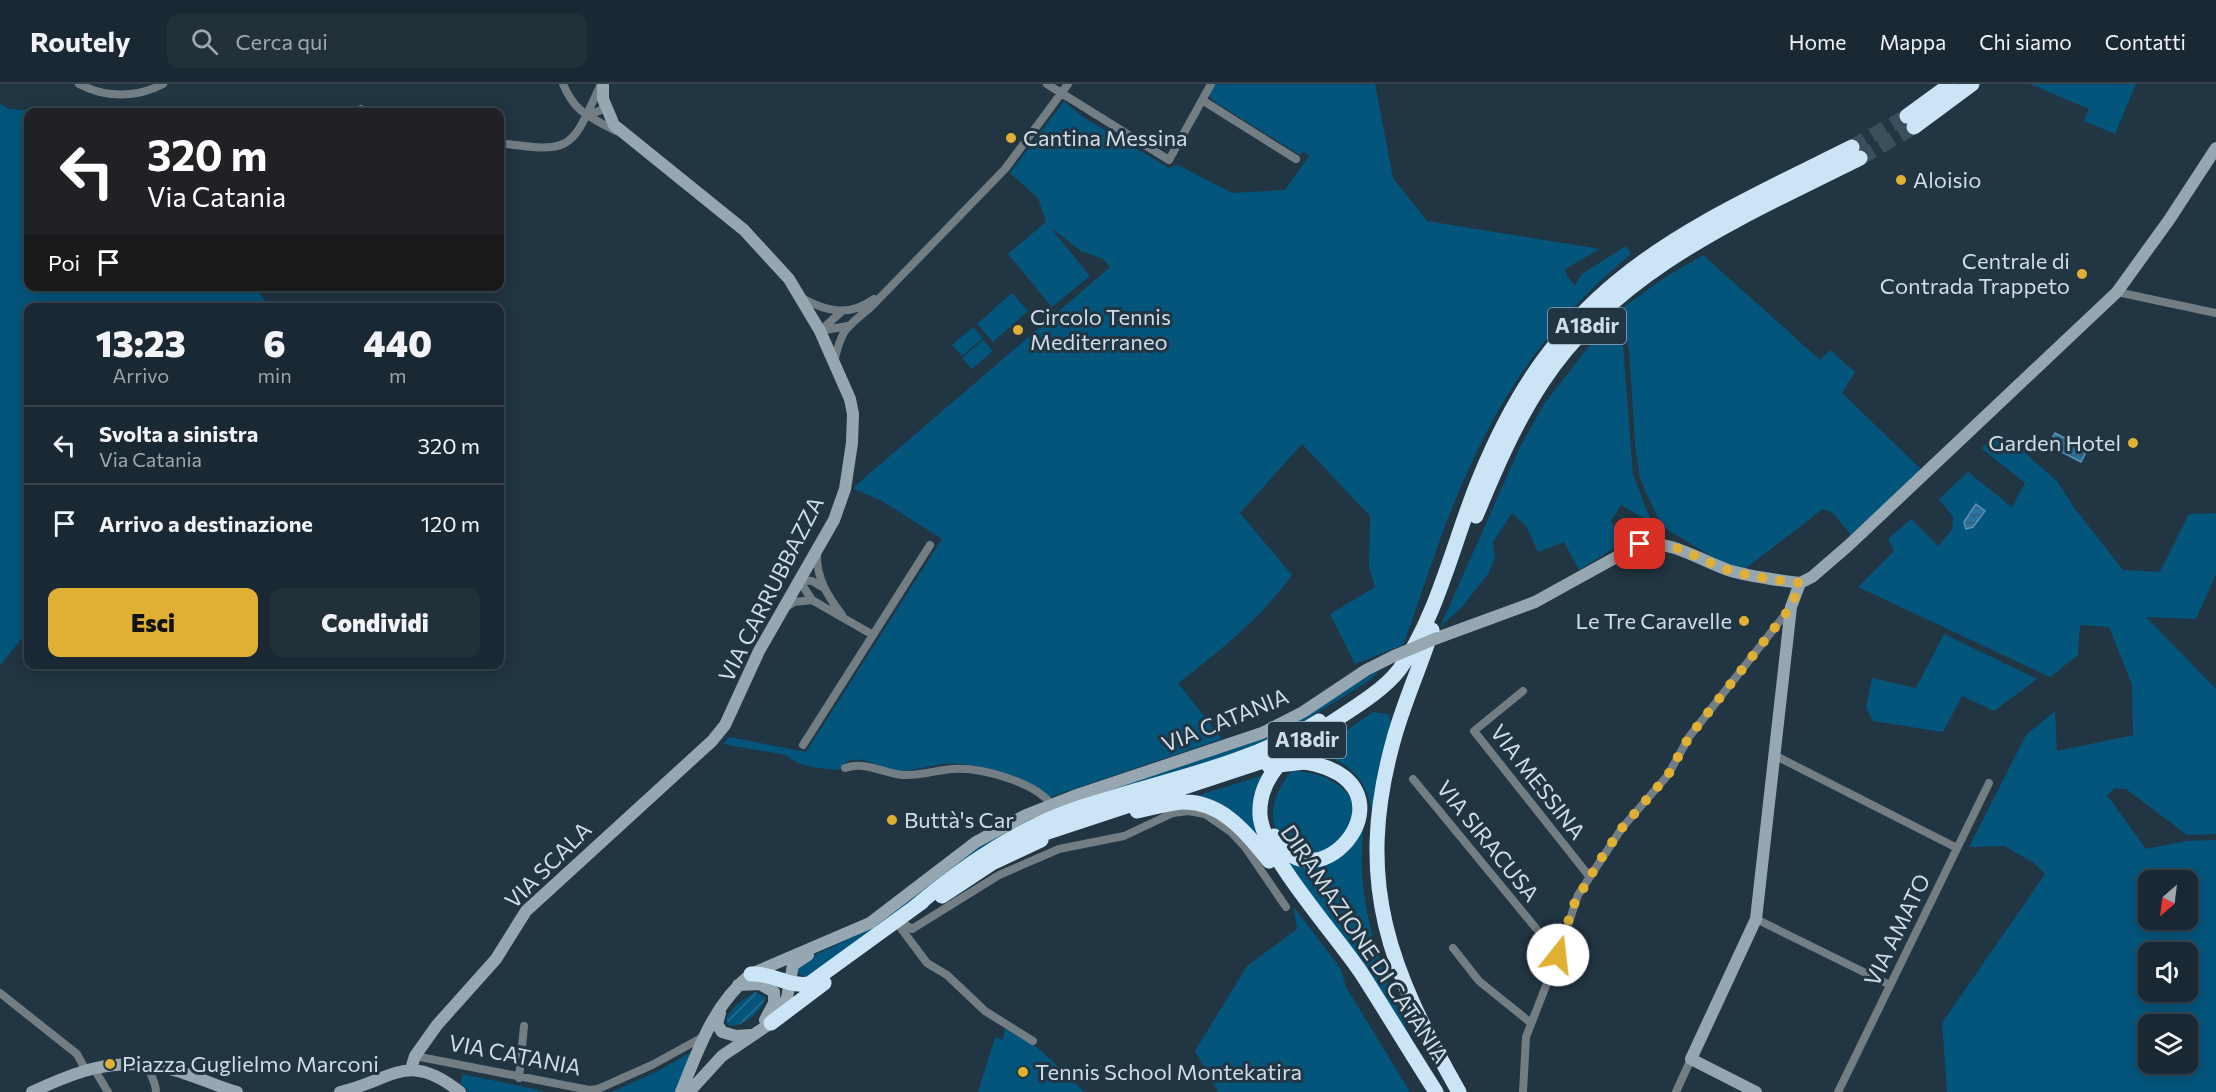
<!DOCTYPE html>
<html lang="it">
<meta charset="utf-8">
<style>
body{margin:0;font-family:Commissioner,sans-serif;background:#22303a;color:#f1f3f6;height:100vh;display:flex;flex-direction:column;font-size:22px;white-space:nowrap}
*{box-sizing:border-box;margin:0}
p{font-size:20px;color:#9fa6ac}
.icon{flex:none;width:33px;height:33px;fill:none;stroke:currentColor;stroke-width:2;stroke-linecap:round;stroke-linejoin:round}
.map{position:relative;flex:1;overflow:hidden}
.drawer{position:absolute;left:24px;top:219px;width:480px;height:366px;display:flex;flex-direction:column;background:#192832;border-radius:12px;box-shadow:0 3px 15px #0003,0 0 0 2px #37444d}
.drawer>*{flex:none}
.hud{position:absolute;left:24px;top:24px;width:480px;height:183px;border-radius:12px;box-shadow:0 3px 15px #0003,0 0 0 2px #37444d;background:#202124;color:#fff;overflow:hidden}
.needle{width:39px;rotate:208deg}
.tools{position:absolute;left:2138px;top:786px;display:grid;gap:12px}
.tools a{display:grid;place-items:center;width:60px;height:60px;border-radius:12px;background:#192832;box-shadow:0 3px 15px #0003,0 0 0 2px #37444d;font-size:30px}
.pin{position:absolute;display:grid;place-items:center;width:51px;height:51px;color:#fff;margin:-26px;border-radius:12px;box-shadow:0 3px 9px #0006}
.me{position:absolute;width:66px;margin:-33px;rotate:16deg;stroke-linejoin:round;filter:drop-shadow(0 0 4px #0008)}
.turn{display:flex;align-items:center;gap:21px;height:126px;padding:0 24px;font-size:27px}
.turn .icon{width:78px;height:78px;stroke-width:2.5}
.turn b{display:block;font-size:42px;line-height:51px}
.then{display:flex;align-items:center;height:57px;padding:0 24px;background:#0003;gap:12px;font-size:22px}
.eta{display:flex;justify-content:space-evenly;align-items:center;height:102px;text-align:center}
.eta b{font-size:36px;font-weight:800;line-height:42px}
.primary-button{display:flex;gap:12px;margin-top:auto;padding:12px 24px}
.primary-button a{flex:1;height:69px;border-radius:12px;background:#e0b034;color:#111;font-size:24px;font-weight:800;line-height:69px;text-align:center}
.primary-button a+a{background:#22303a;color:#f1f3f6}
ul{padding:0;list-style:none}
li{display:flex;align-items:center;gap:18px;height:78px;padding:0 24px;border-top:2px solid #37444d}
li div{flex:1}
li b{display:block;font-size:22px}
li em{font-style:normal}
header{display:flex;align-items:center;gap:36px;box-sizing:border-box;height:84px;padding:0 30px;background:#192832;border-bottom:2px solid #37444d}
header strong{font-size:28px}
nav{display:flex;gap:33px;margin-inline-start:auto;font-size:21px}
.search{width:420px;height:54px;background:#22303a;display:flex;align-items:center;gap:15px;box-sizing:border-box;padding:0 21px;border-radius:12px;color:#9fa6ac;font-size:22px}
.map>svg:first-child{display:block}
</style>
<header>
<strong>Routely</strong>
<div class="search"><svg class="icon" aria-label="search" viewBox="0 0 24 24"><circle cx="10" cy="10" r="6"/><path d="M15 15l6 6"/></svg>Cerca qui</div>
<nav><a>Home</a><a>Mappa</a><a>Chi siamo</a><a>Contatti</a></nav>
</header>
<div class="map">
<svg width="2216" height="1008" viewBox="0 0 2216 1008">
<defs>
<pattern id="garden-furrows" width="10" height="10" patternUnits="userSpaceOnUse" patternTransform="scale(1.5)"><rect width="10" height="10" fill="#04557c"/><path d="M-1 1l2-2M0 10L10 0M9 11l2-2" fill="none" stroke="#286d8f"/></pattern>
<pattern id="water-rules" width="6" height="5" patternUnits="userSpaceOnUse" patternTransform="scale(1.5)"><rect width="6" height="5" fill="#2a739e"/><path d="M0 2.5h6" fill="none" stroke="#335d76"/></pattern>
</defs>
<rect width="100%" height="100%" fill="#213542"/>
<path fill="#04557c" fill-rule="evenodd" d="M1215 0H1375L1393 94 1427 137 1600 165 1565 185 1567 192 1575 201 1582 190 1626 162 1631 170C1544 242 1494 319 1452 424 1434 469 1420 516 1403 561L1355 580 1330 530 1375 503 1369 483 1370 432 1302 360 1240 429 1292 491C1261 534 1220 567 1178 599L1222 655 1050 713C1025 694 974 676 942 680 928 682 912 688 897 687 877 685 855 663 839 686 820 684 800 684 786 671L723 660 729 653 806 668 942 455 882 417 854 405 855 402 1110 183 1103 175 1081 167 1050 143 1090 192 1052 223 1008 170 1046 138 1038 114 1010 89 1064 17 1083 33 1169 84 1178 81 1232 109 1285 106 1309 72 1303 67 1300 71 1212 16 1209 10Z
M2030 0H2136L2115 50 2084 37 2089 25Z
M0 20 9 25 51 28H28V202L255 203 270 223 28 224V546L0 582Z
M1703 171 1820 276 1830 266 1855 288 1842 309 1922 386 1852 453 1834 430 1823 425 1746 484 1721 478 1663 443 1646 409 1640 394 1635 360 1629 265 1622 240 1617 245 1623 261 1633 391 1652 439 1621 421 1611 437 1624 458 1579 486 1564 458 1538 468 1526 442 1512 429 1493 458 1495 474 1488 490 1462 523 1440 543 1520 363 1544 320 1614 230 1664 194Z
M1012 209 1028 227 993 258 977 240Z
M973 243 983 254 962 272 952 261Z
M983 256 993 267 972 285 962 274Z
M2002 349 2057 397 2075 425 2123 486 2160 488 2189 430 2216 429V490L2196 535 2146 533 2216 605V750L2187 751 2126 705 2115 704 2107 711 2146 765 2186 757 2216 756V1008H1947L1942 939 2045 790 2034 779 2004 762 1969 763 2026 651 2055 627 2057 667 2133 651 2132 601 2109 543 2080 541 2078 571 2050 593 1858 503 1894 467 1888 455 1911 435 1938 462 1952 446 1953 433 1939 415 1968 388 2012 423 2025 399 1981 364ZM2148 796H2187V836H2148ZM2148 868H2187V908H2148ZM2148 940H2187V980H2148Z
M1944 550 2037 595 1994 627 1962 612 1943 648 1873 637 1866 623 1872 594 1916 604Z
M1383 583 1370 596 1288 647 1238 668 1061 726 909 822 806 893 799 890 797 885 802 877 874 843 971 767 1014 742 1103 707 1271 650 1304 633Z
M1373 628 1388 630 1392 640 1372 728C1367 694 1347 677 1315 668Z
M1292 687C1322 686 1370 708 1350 746 1345 754 1332 763 1325 769L1300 770C1293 763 1280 754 1276 745 1267 726 1279 701 1292 687Z
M1264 691 1253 732 1261 762 1193 713Z
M1363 738C1363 754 1361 772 1362 788 1366 852 1391 910 1417 968L1277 766 1341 771 1356 755Z
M1293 822 1341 885 1346 903 1410 1008H1218L1195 967 1247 882 1297 845Z
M1005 945C1027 948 1067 992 1085 1008H978L995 953 1002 956Z
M693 967 677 1008H611L658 987Z
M463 990 543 1007V1008H469L460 999Z"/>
<path fill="url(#garden-furrows)" d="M755 908 765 913C763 927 742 945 728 941L726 934 736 921Z"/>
<path fill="url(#water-rules)" stroke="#5c93b4" stroke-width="1.5" d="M2055 349 2087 366 2081 378 2048 361Z
M1976 420 1985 427 1973 443 1966 445 1964 438Z"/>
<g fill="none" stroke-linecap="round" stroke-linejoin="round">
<path stroke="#3b4e5b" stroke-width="15" stroke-dasharray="15 8" stroke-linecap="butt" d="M1852 63 1907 32
M1860 74 1914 43"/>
<path stroke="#737d84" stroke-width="8" d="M79 0C105 14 137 14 163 0
M563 0C575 29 590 33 616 47
M1047 0 1169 76 1211 0
M1202 16 1296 75
M361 25 365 28
M587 32 601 26 604 21
M500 59C575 70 571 64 601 0
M2117 208 2216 229
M802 214C827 228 849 233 874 215
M820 247 841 228
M820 247 847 242
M834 278C842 244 845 245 871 223L1005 85 1068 0
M817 468C816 494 827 511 842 531
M786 523 794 518 812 516
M873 551 930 461
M1523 607 1474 647 1589 792
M803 661 873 551 812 516 799 496 812 497 824 504
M1776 672 1957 764
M845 684C867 677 882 689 903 691 920 692 937 686 953 685 981 683 1034 698 1051 720
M1413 695 1558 871
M1756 835 1890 901
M904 840 912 845 999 791 1059 765 1124 752 1173 729 1188 727 1205 730 1231 748 1245 763 1286 823
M900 843 927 879 947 891 985 927 1033 957
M1453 864 1479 897 1531 939
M0 909 77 970 85 985
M415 972 589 1006 598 1005 652 981 703 953
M149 982C150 992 156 998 156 1008
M93 983 108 1008
M519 994 524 942
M1523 1008 1526 953 1558 871 1578 811 1622 744 1668 691 1689 653 1791 523
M1676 1008 1691 975
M1838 1008 1989 699"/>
<path stroke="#97a7b2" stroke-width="12" d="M1800 499 1812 493 1849 461 2117 208 2169 136 2216 64
M1437 554 1535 518 1640 460C1674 457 1697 475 1728 486 1751 493 1776 496 1800 499
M738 901 760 900 774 908V919L765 936
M720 929 717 940 722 948 736 952 751 951
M411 985 415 972 437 941 496 875 526 827 712 657 725 641 759 567 834 436 845 405 852 359 853 330 850 315 820 247 789 195 744 146 614 41 603 15V0
M32 1008C77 987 111 974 162 983 188 988 212 1001 237 1008
M340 1008C393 996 408 966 460 1008
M681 1008C699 964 713 921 751 890L870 839 976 758 1026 731 1074 712 1262 649 1303 628 1366 586 1394 572
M689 1008 722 972 771 939 787 914 793 881 808 871
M1756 1008 1691 975 1756 835 1791 523 1800 499"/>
<path stroke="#cce5f6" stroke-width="15" d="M1907 32 1951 0
M1914 43 1972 0
M1476 432C1495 386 1515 339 1543 297 1618 184 1743 133 1860 74
M1432 546C1420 584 1403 620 1393 658 1354 800 1390 886 1459 1008
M1137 727C1149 724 1162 721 1174 719 1217 712 1246 747 1269 777
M1274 752C1317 830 1425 699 1305 678
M1030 754 1275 673
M942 812 992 779 1041 756
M915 823C961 784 1012 748 1070 727 1152 698 1244 684 1319 637
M751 890C774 889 787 903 809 900L922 818
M771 939 824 899
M1436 1008C1411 969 1387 929 1362 890 1338 853 1262 770 1260 731 1256 661 1362 634 1399 586 1437 535 1455 452 1480 393 1560 197 1675 151 1852 63"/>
<path stroke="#97a7b2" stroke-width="12" d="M1394 572 1437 554"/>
<path stroke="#cce5f6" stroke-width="15" d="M1269 682 1305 678"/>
</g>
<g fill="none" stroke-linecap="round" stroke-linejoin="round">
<path stroke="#e0b034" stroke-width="10" stroke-dasharray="0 18" d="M1558 871 1573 822 1600 776 1622 744 1668 691 1689 653 1791 523 1800 499C1776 496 1751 493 1728 486 1697 475 1674 456 1640 460"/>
</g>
<g fill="#e0b034" stroke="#213542" stroke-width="2">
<circle cx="1011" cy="54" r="6"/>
<circle cx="1901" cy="96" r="6"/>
<circle cx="2082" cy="190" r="6"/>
<circle cx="1018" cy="246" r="6"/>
<circle cx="2133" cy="359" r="6"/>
<circle cx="1744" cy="537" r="6"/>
<circle cx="892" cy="736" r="6"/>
<circle cx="110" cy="980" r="6"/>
<circle cx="1023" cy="988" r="6"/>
</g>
<g text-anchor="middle" stroke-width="6" stroke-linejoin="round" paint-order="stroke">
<g fill="#213542" stroke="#9cabb5" stroke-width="1.5">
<rect x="1548" y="224" width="78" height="36" rx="4.5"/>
<rect x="1268" y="638" width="78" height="36" rx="4.5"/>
</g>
<g font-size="21" font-weight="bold" fill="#d1dde6">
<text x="1587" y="249">A18dir</text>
<text x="1307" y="663">A18dir</text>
</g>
<g font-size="22" fill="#d1dde6" stroke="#213542" text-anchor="start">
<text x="1023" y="62">Cantina Messina</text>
<text x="1913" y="104">Aloisio</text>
<text x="2070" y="185" text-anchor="end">Centrale di<tspan x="2070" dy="25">Contrada Trappeto</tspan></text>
<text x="1030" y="241">Circolo Tennis<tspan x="1030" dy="25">Mediterraneo</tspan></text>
<text x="2121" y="367" text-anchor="end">Garden Hotel</text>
<text x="1732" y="545" text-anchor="end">Le Tre Caravelle</text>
<text x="904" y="744">Buttà's Car</text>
<text x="122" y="988">Piazza Guglielmo Marconi</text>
<text x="1035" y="996">Tennis School Montekatira</text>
</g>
<g font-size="22" fill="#d1dde6" stroke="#213542">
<text transform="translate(771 505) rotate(-63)" y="8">VIA CARRUBBAZZA</text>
<text transform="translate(1225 636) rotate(-22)" y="8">VIA CATANIA</text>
<text transform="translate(1538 698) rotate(52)" y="8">VIA MESSINA</text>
<text transform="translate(1488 757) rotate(51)" y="8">VIA SIRACUSA</text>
<text transform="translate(548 781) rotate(-45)" y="8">VIA SCALA</text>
<text transform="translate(1897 846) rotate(-64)" y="8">VIA AMATO</text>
<text transform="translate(1365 860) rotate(56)" y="8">DIRAMAZIONE DI CATANIA</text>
<text transform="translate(515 971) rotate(11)" y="8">VIA CATANIA</text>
</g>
</g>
</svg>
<div class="tools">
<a><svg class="needle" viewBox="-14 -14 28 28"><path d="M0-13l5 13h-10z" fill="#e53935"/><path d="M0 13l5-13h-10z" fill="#9fa6ac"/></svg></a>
<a><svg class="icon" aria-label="sound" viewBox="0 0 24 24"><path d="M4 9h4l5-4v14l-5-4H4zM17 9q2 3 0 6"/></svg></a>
<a><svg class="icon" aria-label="layers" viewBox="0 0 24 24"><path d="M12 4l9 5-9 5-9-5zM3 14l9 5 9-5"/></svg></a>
</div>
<div class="pin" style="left:1640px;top:460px;background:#d93025"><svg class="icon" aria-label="arrive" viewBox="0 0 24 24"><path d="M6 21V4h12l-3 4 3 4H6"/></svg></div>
<svg class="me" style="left:1558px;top:871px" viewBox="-20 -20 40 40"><circle r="19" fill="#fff"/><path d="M0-13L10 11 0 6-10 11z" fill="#e0b034"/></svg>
<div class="hud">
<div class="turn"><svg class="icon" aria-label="left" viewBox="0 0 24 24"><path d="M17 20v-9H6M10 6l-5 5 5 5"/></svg><div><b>320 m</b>Via Catania</div></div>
<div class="then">Poi<svg class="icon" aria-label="arrive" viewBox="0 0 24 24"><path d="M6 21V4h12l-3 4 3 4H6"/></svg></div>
</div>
<section class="drawer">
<div class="eta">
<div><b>13:23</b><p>Arrivo</p></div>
<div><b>6</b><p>min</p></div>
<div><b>440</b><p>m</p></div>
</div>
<ul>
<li><svg class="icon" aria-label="left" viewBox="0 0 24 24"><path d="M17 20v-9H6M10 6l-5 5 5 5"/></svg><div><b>Svolta a sinistra</b><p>Via Catania</p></div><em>320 m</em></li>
<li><svg class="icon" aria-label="arrive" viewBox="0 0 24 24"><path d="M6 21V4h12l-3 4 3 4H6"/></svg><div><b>Arrivo a destinazione</b></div><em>120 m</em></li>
</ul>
<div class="primary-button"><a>Esci</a><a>Condividi</a></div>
</section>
</div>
